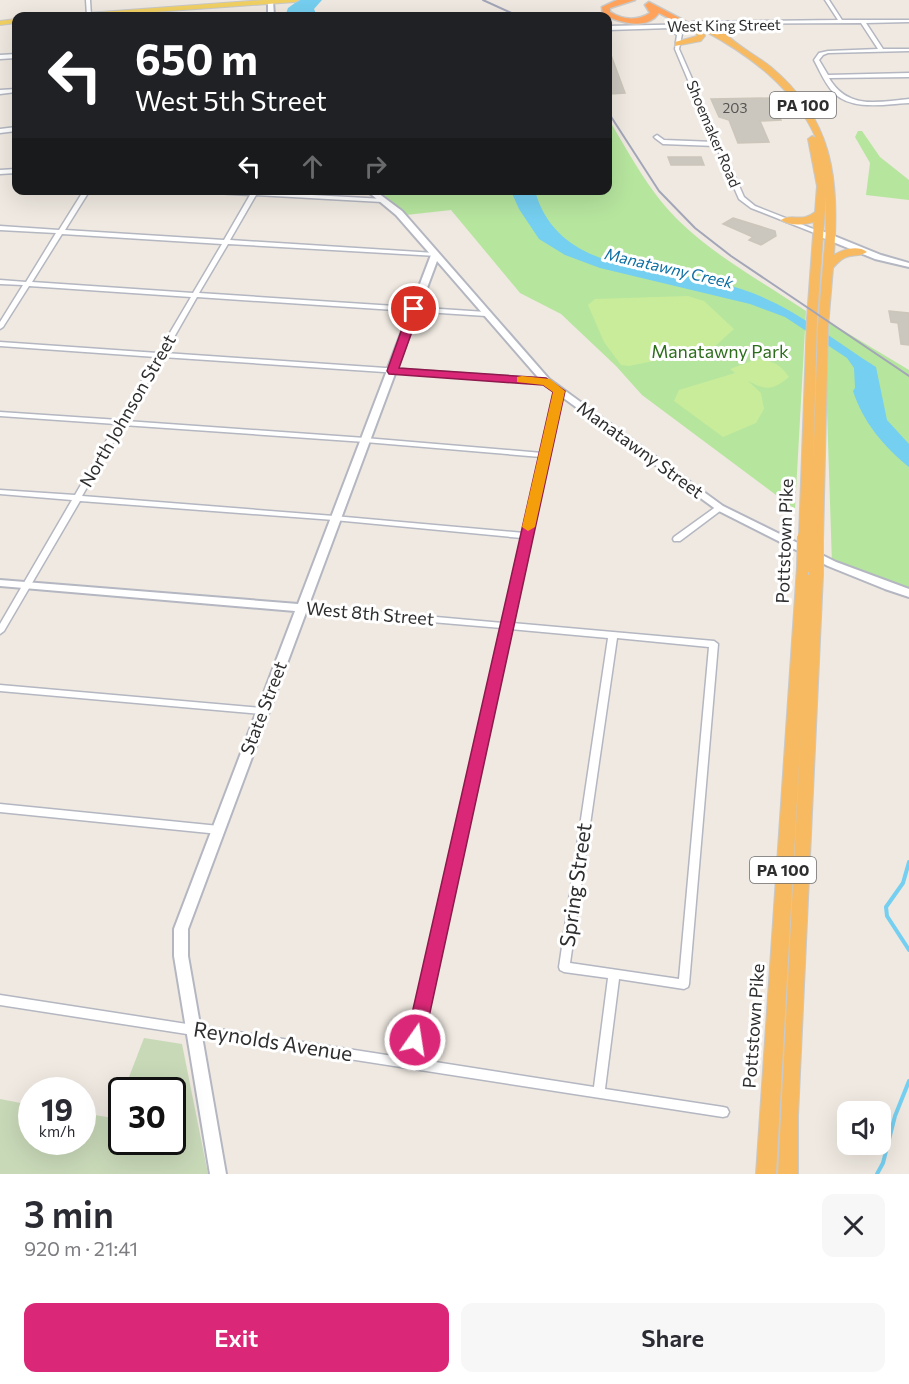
<!DOCTYPE html>
<meta charset="utf-8">
<style>
body{margin:0;font-family:Commissioner,sans-serif;background:#f7f7f7;color:#2b2b33;height:100vh;display:flex;flex-direction:column;font-size:22px;white-space:nowrap}
*{box-sizing:border-box;margin:0}
p{font-size:20px;color:#7c7c81}
.icon{flex:none;width:33px;height:33px;fill:none;stroke:currentColor;stroke-width:2;stroke-linecap:round;stroke-linejoin:round}
.map{position:relative;height:1174px;overflow:hidden}
.sheet{display:flex;flex-direction:column;background:#fff;flex:1}
.sheet>*{flex:none}
.banner{position:absolute;left:12px;top:12px;width:600px;height:183px;border-radius:12px;box-shadow:0 6px 24px #0002;background:#202124;color:#fff;overflow:hidden}
.tools{position:absolute;left:837px;top:1101px;display:grid;gap:12px}
.tools a{display:grid;place-items:center;width:54px;height:54px;border-radius:12px;background:#fff;box-shadow:0 6px 24px #0002;font-size:30px}
.speed{position:absolute;left:18px;top:1077px;display:flex;gap:12px;font-size:30px;font-weight:700;text-align:center}
.speed>*{display:grid;place-content:center;width:78px;height:78px;border-radius:50%;background:#fff;box-shadow:0 6px 24px #0002;line-height:1}
.speed small{font-size:15px;font-weight:400}
.speed .limit{border:3px solid #111;border-radius:9px;background:#fff;color:#111}
.pin{position:absolute;display:grid;place-items:center;width:51px;height:51px;color:#fff;margin:-26px;border:3px solid #fff;border-radius:50%;box-shadow:0 2px 6px #0007}
.me{position:absolute;width:66px;margin:-33px;rotate:13deg;stroke-linejoin:round;filter:drop-shadow(0 0 4px #0008)}
.turn{display:flex;align-items:center;gap:21px;height:126px;padding:0 24px;font-size:27px}
.turn .icon{width:78px;height:78px;stroke-width:2.5}
.turn b{display:block;font-size:42px;line-height:51px}
.lanes{display:flex;align-items:center;height:57px;padding:0 24px;background:#0003;justify-content:center;gap:30px;direction:ltr}
.lanes .off{opacity:.35}
.round{display:grid;place-items:center;flex:none;width:63px;height:63px;border-radius:12px;background:#f7f7f7}
.headline{display:flex;align-items:center;justify-content:space-between;height:102px;padding:0 24px}
h1{font-size:36px;font-weight:600;line-height:45px}
.cta{display:flex;gap:12px;margin-top:auto;padding:12px 24px}
.cta a{flex:1;height:69px;border-radius:12px;background:#db2777;color:#fff;font-size:24px;font-weight:600;line-height:69px;text-align:center}
.cta a+a{background:#f7f7f7;color:#2b2b33}
.map>svg:first-child{display:block}
</style>
<div class="map">
<svg width="909" height="1174" viewBox="0 0 909 1174">
<rect width="100%" height="100%" fill="#efe9e1"/>
<path fill="#b6e59e" d="M608 118C623 143 637 169 654 192 691 244 754 276 806 311L795 509 642 395 616 366 561 314 520 293 451 210 406 215 373 191 608 190Z
M858 131H862L880 157 909 180V200L866 195 870 163 855 137Z
M824 319 909 370V588L832 564Z"/>
<path fill="#c8d9b8" d="M144 1038 182 1044 208 1174H0V1099L31 1105 32 1142H82L83 1113 113 1118 121 1096 122 1142H172V1090H124Z"/>
<path fill="#c9ec9a" d="M688 296 704 301 734 329 712 349 629 366 621 365 604 342 588 305 595 299Z
M757 359C773 361 780 364 789 377 773 390 767 391 748 381L761 393 764 409 756 423 723 437 674 401 679 390 735 373 730 369Z"/>
<path fill="#75cff0" d="M299 0H322L314 9 317 16H285L288 8Z
M511 191H535C560 280 670 265 741 289 791 305 832 339 876 367L887 420 909 444V467C884 447 863 422 853 391L855 388 854 368 847 358 785 317 750 304 600 268 565 255 539 239 519 209Z"/>
<g fill="none" stroke-linecap="round" stroke-linejoin="round">
<path stroke="#75cff0" stroke-width="4" d="M909 862 903 883 886 907 887 916 909 950
M877 1174 883 1163 895 1116 909 1081"/>
</g>
<path fill="#cbc7bf" stroke="#cbc5ba" stroke-width="1.5" d="M608 47 625 93 610 94 608 87Z
M770 98 781 120 760 121 769 142 738 143 729 120 719 117 711 99Z
M668 157H701L704 165H671Z
M733 218 775 231 776 236 761 245 749 240 753 237 723 224Z
M889 311 909 313V345L901 344 898 323 891 322Z"/>
<g fill="none" stroke-linecap="round" stroke-linejoin="round">
<g stroke="#b4b7c1" stroke-width="3">
<path id="minor" d="M86 0H90L91 16H87Z
M825 0H829L842 20H909V22L866 23 883 49H909V51L828 53 823 55 819 60 828 75 909 73V77L829 78C848 110 878 102 909 99V103C886 104 852 111 834 93 825 84 820 71 814 60L819 53 828 51 878 49 861 23 695 24 693 23 695 22 838 20Z
M669 26 682 34 679 49 744 197 755 206 821 232V234H817L751 208 739 199 716 146 663 144 655 138 654 137 657 135 664 140 714 142 675 49 677 35 667 28V27Z
M16 89V92L0 94V90Z
M16 127V131L0 133V129Z
M16 169V173L0 174V170Z
M84 190H90L65 230 224 240 250 195 197 192 194 190H259L258 192 384 199 385 200 382 202 256 195 230 240 435 253 438 255 437 256 228 244 199 293 486 312 489 314 486 316 197 297 165 353 546 379 549 381 546 383 162 357 126 421 365 438 542 453 555 391 559 389 563 391 512 623 714 641 718 644 689 984 688 987 684 989 619 979 605 1089 723 1107 727 1108 729 1112 727 1116 723 1117 0 1005V995L406 1058 502 628 302 611 298 608 302 605 503 623 522 538 334 520 80 501 4 631 0 634V624L72 500 0 494V490L75 495 116 424 0 416V412L119 420 156 357 0 346V342L158 353 191 297 29 286 3 327 0 329V322L23 285 0 284V280L26 282 56 233 0 230V226L59 230ZM62 234 222 244 193 293 32 282ZM123 425 365 442 541 457 524 533 334 516 82 496ZM510 629 608 638 559 967 560 970 564 972 608 978 594 1087 416 1059ZM617 638 709 647 679 979 570 963Z
M717 506H720L724 508 680 541H674L673 539 674 537Z
M0 685 263 708 266 709 268 711 266 713 263 714 0 691Z
M0 804 219 826 222 827 224 830 222 833 219 834 0 812Z"/>
</g>
<g stroke="#b4b7c1" stroke-width="4">
<path id="tertiary" d="M268 0 273 1 274 16H268Z
M366 190H374L402 211 549 379 723 506 836 562 909 589V597L885 589 828 566 717 510 543 383 437 261 188 929V956L226 1174H210L174 956V929L295 611 0 586V580L298 604 431 255 396 215Z
M816 231H822L881 255 909 263V267L875 259 816 235Z"/>
</g>
<g stroke="#b4b7c1" stroke-width="3">
<path id="secondary" d="M700 24 702 25V27L608 30V26Z
M16 54V58L0 59V55Z"/>
</g>
<g stroke="#c9c9c9" stroke-width="2">
<path id="primary" d="M264 0H299L295 2 99 16H70L74 14Z
M16 19V23L0 25V21Z"/>
</g>
<g stroke="#c9c9c9" stroke-width="2">
<path id="trunk" d="M692 21H698L715 31 727 23H733V27L724 32C737 46 756 55 771 67 834 120 839 179 834 255 843 249 858 245 867 252 854 260 849 249 833 268L828 327 823 541 816 545 811 544 810 539H800L799 536 807 318 814 222C804 225 790 226 781 220 792 213 802 223 815 212L817 186 808 139 812 136 816 138C794 88 751 56 703 30L705 36 701 41 675 46V42L697 36 695 30 698 28 692 25ZM826 196V230L818 327 813 468 817 318Z
M804 563 811 567 810 573 816 571 823 575 798 1116V1174H778L801 729 776 1174H756L797 567Z"/>
</g>
<g stroke="#c9c9c9" stroke-width="3">
<path id="motorway" d="M617 0H635L610 8V12C623 20 637 21 650 13L645 5 649 2 689 23 682 25 659 13C646 32 618 21 603 15L602 7Z"/>
</g>
<use href="#minor" fill="#fff" fill-rule="evenodd"/>
<use href="#tertiary" fill="#fff" fill-rule="evenodd"/>
<use href="#secondary" fill="#fff" fill-rule="evenodd"/>
<use href="#primary" fill="#f2d163" fill-rule="evenodd"/>
<use href="#trunk" fill="#f8ba60" fill-rule="evenodd"/>
<use href="#motorway" fill="#ffa35c" fill-rule="evenodd"/>
<path stroke="#a3a6b8" stroke-width="2" d="M483 0 518 16
M608 112 659 191 695 228 731 256 909 376"/>
<g stroke="#c9c9c9" stroke-width="16" stroke-linecap="butt">
<path id="trunk-bridge" d="M816 541V575
M804 567 805 536"/>
</g>
<use href="#trunk-bridge" stroke="#f8ba60" stroke-width="14"/>
</g>
<path fill="#db2777" stroke="#8e194d" stroke-width="1.5" d="M414 305 420 309 399 368 546 378 565 391 424 1040 422 1046 415 1048 409 1046 406 1040 553 392 543 385 389 374 387 371 409 309Z"/>
<path fill="#f59e0b" d="M522 376 550 379 565 391 535 527 528 531 522 527 553 392 543 385 517 382V377Z"/>
<g text-anchor="middle" stroke-width="6" stroke-linejoin="round" paint-order="stroke">
<g font-size="14" fill="#555452">
<text x="735" y="113">203</text>
</g>
<g font-size="15" fill="#2e2e2e" stroke="#fff">
<text transform="translate(724 26) rotate(-1)" y="5">West King Street</text>
<text transform="translate(713 134) rotate(67)" y="5">Shoemaker Road</text>
</g>
<g fill="#fff" stroke="#6d6d6d" stroke-width="1.5">
<rect x="770" y="92" width="66" height="26" rx="4.5"/>
<rect x="750" y="857" width="66" height="26" rx="4.5"/>
</g>
<g font-size="16" font-weight="bold" fill="#2e2e2e">
<text x="803" y="111">PA 100</text>
<text x="783" y="876">PA 100</text>
</g>
<g font-size="16" font-style="italic" fill="#0d6fa3" stroke="#fff">
<text transform="translate(669 268) rotate(13)" y="6">Manatawny Creek</text>
</g>
<g font-size="18" fill="#2c6e1b" stroke="#fff">
<text x="720" y="358">Manatawny Park</text>
</g>
<g font-size="18" fill="#2e2e2e" stroke="#fff">
<text transform="translate(128 411) rotate(-60)" y="6">North Johnson Street</text>
<text transform="translate(640 450) rotate(36)" y="6">Manatawny Street</text>
<text transform="translate(785 541) rotate(-88)" y="6">Pottstown Pike</text>
<text transform="translate(370 614) rotate(5)" y="6">West 8th Street</text>
<text transform="translate(264 708) rotate(-69)" y="6">State Street</text>
<text transform="translate(754 1026) rotate(-86)" y="6">Pottstown Pike</text>
</g>
<g font-size="21" fill="#2e2e2e" stroke="#fff">
<text transform="translate(576 885) rotate(-82)" y="7">Spring Street</text>
<text transform="translate(273 1042) rotate(9)" y="7">Reynolds Avenue</text>
</g>
</g>
</svg>
<div class="tools">
<a><svg class="icon" aria-label="sound" viewBox="0 0 24 24"><path d="M4 9h4l5-4v14l-5-4H4zM17 9q2 3 0 6"/></svg></a>
</div>
<div class="speed"><div>19<small>km/h</small></div><div class="limit">30</div></div>
<div class="pin" style="left:414px;top:309px;background:#d93025"><svg class="icon" aria-label="arrive" viewBox="0 0 24 24"><path d="M6 21V4h12l-3 4 3 4H6"/></svg></div>
<svg class="me" style="left:415px;top:1040px" viewBox="-20 -20 40 40"><circle r="17" fill="#db2777" stroke="#fff" stroke-width="3"/><path d="M0-11L8 9 0 5-8 9z" fill="#fff"/></svg>
<div class="banner">
<div class="turn"><svg class="icon" aria-label="left" viewBox="0 0 24 24"><path d="M17 20v-9H6M10 6l-5 5 5 5"/></svg><div><b>650 m</b>West 5th Street</div></div>
<div class="lanes"><svg class="icon" aria-label="left" viewBox="0 0 24 24"><path d="M17 20v-9H6M10 6l-5 5 5 5"/></svg><svg class="icon off" aria-label="ahead" viewBox="0 0 24 24"><path d="M12 20V5M6 11l6-6 6 6"/></svg><svg class="icon off" aria-label="right" viewBox="0 0 24 24"><path d="M7 20v-9h11M14 6l5 5-5 5"/></svg></div>
</div>
</div>
<section class="sheet">
<div class="headline"><div><h1>3 min</h1><p>920 m · 21:41</p></div><a class="round"><svg class="icon" aria-label="close" viewBox="0 0 24 24"><path d="M6 6l12 12M18 6L6 18"/></svg></a></div>
<div class="cta"><a>Exit</a><a>Share</a></div>
</section>
